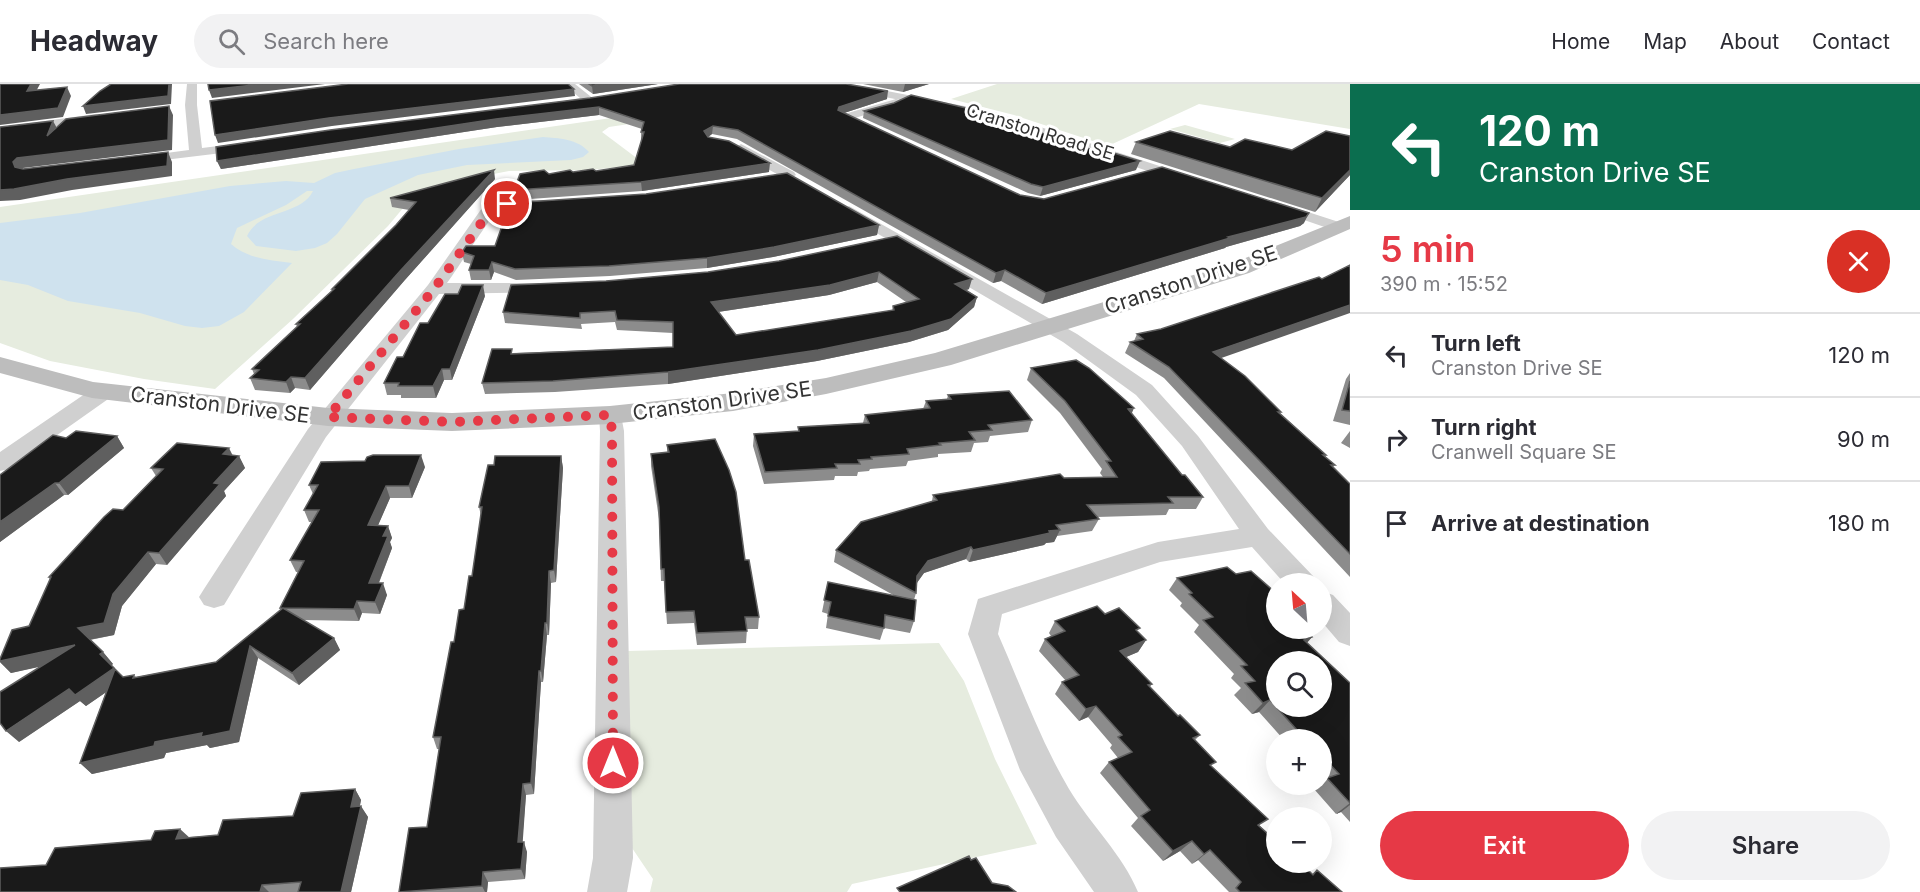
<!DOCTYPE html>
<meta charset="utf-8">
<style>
body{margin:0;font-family:Inter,sans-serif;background:#f2f2f3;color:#2b2b33;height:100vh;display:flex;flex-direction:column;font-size:22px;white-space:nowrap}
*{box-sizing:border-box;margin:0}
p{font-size:20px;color:#7c7c81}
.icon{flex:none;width:33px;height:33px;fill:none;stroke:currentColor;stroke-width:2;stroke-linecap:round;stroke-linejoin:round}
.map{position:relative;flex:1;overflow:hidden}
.sheet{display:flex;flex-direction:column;background:#fff;width:570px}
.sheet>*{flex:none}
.guide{background:#0b6e4f;color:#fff;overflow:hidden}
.needle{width:39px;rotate:334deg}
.fabs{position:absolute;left:1266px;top:489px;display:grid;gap:12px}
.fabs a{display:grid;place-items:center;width:66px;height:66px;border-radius:50%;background:#fff;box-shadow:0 6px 24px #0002;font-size:30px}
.pin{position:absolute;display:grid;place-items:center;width:51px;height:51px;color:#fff;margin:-26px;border:3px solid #fff;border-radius:50%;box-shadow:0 2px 6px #0007}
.me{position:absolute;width:66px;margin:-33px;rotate:0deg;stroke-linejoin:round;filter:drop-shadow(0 0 4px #0008)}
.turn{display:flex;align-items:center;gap:21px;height:126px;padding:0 30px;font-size:27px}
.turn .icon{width:78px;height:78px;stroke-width:2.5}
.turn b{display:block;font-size:42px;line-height:51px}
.round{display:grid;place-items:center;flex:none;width:63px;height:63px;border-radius:32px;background:#f2f2f3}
.head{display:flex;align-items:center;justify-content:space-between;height:102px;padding:0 30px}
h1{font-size:36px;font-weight:600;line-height:45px;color:#e63946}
.button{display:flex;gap:12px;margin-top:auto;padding:12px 30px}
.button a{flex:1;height:69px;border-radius:36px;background:#e63946;color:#fff;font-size:24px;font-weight:600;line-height:69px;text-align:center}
.button a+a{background:#f2f2f3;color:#2b2b33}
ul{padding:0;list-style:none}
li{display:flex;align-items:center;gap:18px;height:84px;padding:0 30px;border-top:2px solid #e1e1e2}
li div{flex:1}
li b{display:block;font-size:22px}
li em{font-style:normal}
header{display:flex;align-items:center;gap:36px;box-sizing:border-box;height:84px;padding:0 30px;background:#fff;border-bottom:2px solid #e1e1e2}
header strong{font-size:28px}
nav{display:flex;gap:33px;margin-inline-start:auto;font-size:21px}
.search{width:420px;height:54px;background:#f2f2f3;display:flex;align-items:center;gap:15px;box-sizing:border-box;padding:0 21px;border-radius:33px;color:#7c7c81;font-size:22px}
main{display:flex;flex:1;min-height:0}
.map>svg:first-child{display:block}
</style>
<header>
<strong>Headway</strong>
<div class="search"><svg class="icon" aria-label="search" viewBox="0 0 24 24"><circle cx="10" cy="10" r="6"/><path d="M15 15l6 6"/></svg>Search here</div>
<nav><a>Home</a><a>Map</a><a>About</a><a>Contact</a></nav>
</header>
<main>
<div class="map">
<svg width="1350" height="808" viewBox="0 0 1350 808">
<rect width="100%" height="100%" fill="#fff"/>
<path fill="#e6ecdf" d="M997 0H1350V45L1199 20 1108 62 1014 31 951 15Z
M824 3 883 13 887 16 823 11 609 43 602 48 646 81 588 86 509 87 437 101 414 111 388 142 293 235 215 305 144 295 50 277 0 259V123Z
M1185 41 1235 55 1220 59 1170 45Z
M939 559 964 597 995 675 1037 760 852 800 847 808H650L653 795 630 761 627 567Z"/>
<path fill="#cfe2ee" d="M543 53C558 54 578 55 589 68L583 73 571 76 467 81 418 91 365 115 337 150 327 159 315 164 296 167 256 162 247 152C259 125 301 132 313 107H307L286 121 237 144 231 160C248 175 270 176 292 179L244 228 219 242 202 244 185 242 140 229 68 217 28 201 0 196V139L80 129 230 102 286 97 314 99 335 89 354 85 459 65Z"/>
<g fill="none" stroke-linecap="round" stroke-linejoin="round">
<path fill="#d0d0d0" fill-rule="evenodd" d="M187 0H197V21L202 64 251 58 255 59 257 62 255 65 131 80 129 77 131 74 136 73 189 66 185 21Z
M563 0H575L595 16 590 19 557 22V18L580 14Z
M828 0H851L995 28 1193 93 1195 96 1193 99H1183L988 33 833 3Z
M896 15 902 18 900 20 855 34 876 43V49H868L839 33 841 31Z
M96 30 100 31V35L0 51V43Z
M741 60 794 88 796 91 789 95 784 94 736 67 735 64Z
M507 116H543L550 120C541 130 511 121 496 129 491 132 454 190 447 199H544L550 200 553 204 550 208 439 210 326 353 224 521 214 524 204 521 199 513 204 505 308 345 428 201 482 124Z
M1274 117 1345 140 1347 143 1339 148 1269 124 1267 121 1269 118Z
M849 122 1077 250 1152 301 1198 352 1268 445 1313 492 1317 500H1285L1252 463 1160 478 1002 530 998 550C1021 602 1040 656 1069 705 1090 740 1123 771 1138 808H1094L1056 753 1020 686 968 550 978 515 1158 458 1239 445 1182 362 1136 311 1063 258 844 130 841 127Z
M103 301 111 303 114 308 111 313 9 385 0 387V368L95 303Z
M610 324 618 326 621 331 624 347 633 774 627 808H587L593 774 600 347 599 331 602 326Z
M1322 507 1333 511 1350 529V562L1339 558 1322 538Z"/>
<path fill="#bdbdbd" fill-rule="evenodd" d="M1350 132V145L1249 189 951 281 826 310 733 327 610 340 452 347 328 342 92 314 0 289V273L93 298 328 324 452 329 610 322 733 309 826 294 935 269 1233 179Z"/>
</g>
<path fill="#8c8c8c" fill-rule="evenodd" d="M579 0H658L593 10Z
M863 0H929L903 8Z
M590 14 887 15 844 29 1020 111 1044 115 1304 139 1300 142 1226 163 1225 164 1042 220 1001 197 993 199 737 55 712 50 708 53 769 88 642 107 516 116 514 106 549 90 596 87 634 81 642 56H641V48L642 45 599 31 497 43 221 85 217 77Z
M864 27 1136 86 1040 112 1028 109 863 34Z
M1136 58 1230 63 1350 91 1315 128 1131 70Z
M495 95 404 197 310 306 295 304 290 309 255 306 250 294 254 290 252 285 297 243 296 240 332 207V205L396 141 409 126 392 123 390 114Z
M879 141 877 151 773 173 707 184 610 192 516 196 494 188 491 196H471L469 186 471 180 464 178 462 168 495 162Z
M897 152 969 205 967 206 977 213 974 223 948 246 909 258 817 277 668 300 555 308 485 310 482 299 513 269 673 263V249L617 246 615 238 581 240 582 245 505 239 503 228 606 197 708 188 779 177ZM877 198 906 218 893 222 892 227 736 251 718 228 829 211Z
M485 212 452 296H444L436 314H401V311H387L384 299 428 239Z
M1137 250 1221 274 1281 328 1280 329 1326 371 1325 372 1335 381 1333 383 1350 400V493L1164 294 1125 269 1130 258 1134 257Z
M1031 284 1131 330 1182 391 1203 413 1196 425H1169L1166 431 1097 433 1099 435 1092 447 1057 452 1054 458 1046 459 1044 461 969 478 966 475 924 489 917 499 916 509 914 516V537L910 549 884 544 880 556 826 544 828 530 822 528 828 498 895 512 834 478 836 466 932 417 933 411 1064 394 1103 393 1100 389 1102 385 1060 329 1027 296Z
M1350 289V341L1333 337 1346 295Z
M948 311 1032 336 1028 348 990 352 988 358 974 359 971 368 938 370V373L908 377 906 382 870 385 869 387 858 388 857 392H835L834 396 764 400 753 362 754 350 798 347V343L863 339 865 331 923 325 926 317 947 315Z
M1350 347V364L1341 359Z
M117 352 124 364 68 411H64L0 458V391L66 354Z
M667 361 745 476 759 533 758 545H747L746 559 697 561 694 539 667 540 664 497H661L659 435 651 382V370L667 368Z
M233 371 239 372 245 384 224 407 226 412 167 481 156 480 122 522 114 551 90 556 103 568 113 580 111 582 123 593 134 591 136 593 216 578 281 526 280 524 298 488H296L290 476 312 438H309L304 426 313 410 309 401 425 383 412 414H390L378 441 388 442 392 454 390 458 392 464 379 499 387 511 380 530 362 529 359 537 303 536 334 554 340 566 299 601 258 574 239 658 210 664 207 661 166 669 164 674 92 690 80 679 106 608 86 622 80 617 19 658 41 582 11 589 0 578V575L29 542 50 496 49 493 123 426 156 392 151 384Z
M561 372 563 384 556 498 551 499 549 551H547L543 598H541L534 710 526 711 522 758 527 768 525 795 488 798 487 808H400L427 743 439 665H437L433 653 454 558 464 525 472 492 481 432 479 423 494 381Z
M1236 490 1276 509V544H1306L1304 546 1312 553 1307 559 1350 599V738L1341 728 1336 730 1314 705 1319 700H1322V656H1284L1259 628 1252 630 1234 611 1241 604 1231 594 1234 590 1194 548 1199 541 1180 522 1182 519 1169 506 1177 494Z
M1105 530 1138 548 1146 556 1138 568 1126 573 1152 600 1150 603 1178 632 1200 651 1195 656 1212 683 1260 742 1312 790 1317 786 1342 808H1229L1198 776 1192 780 1180 767 1163 777 1131 742 1138 734 1100 689 1109 678 1118 674 1110 664 1112 661 1088 633 1079 637 1055 610 1062 598 1066 597 1039 567 1045 555 1051 552 1049 549 1055 537Z
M355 705 361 716 360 722 368 733 351 808H0L46 781 189 753 218 751 293 732Z"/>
<path fill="#5f5f5f" d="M31 0H40L32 15 27 7Z
M169 0H172L171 20 86 30 83 22Z
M262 0H325L212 14 209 6Z
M607 0H658L593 10 592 2Z
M905 0H929L903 8Z
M67 3 71 12 63 33 0 41V31Z
M574 5 575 12 332 42 218 59 215 51 329 34Z
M888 7 887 15 838 31V26L839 23Z
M169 22 173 31 172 66 23 84 19 88 15 83 13 78 17 74Z
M599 23V31L497 43 221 85 217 77 496 35Z
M53 37 58 46 47 52Z
M713 42 712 50 704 56V47Z
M168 68 172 78V92L72 106 20 116 0 117V106Z
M1140 77 1136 86 1040 112 1043 103Z
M770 79 769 88 642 107 641 98Z
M494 86 495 95 404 197 310 306 305 294 401 186Z
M1350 86V91L1315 128 1322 114Z
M1309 129 1304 139 1300 142 1226 163 1225 164 1042 220 1046 209Z
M879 141 877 151 773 173 707 184V174Z
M492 178 494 188 491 196 489 186Z
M1005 186 1001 197 993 199 996 189Z
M879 188 877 198 829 211 711 229V218Z
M972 195 969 205 953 210 955 200Z
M483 201 485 212 452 296 450 285Z
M977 213 974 223 948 246 909 258 817 277 668 300V288Z
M1350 221V229L1207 279 1213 268Z
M442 285 444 296 436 314 433 302Z
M291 293 295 304 290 309 286 298Z
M1134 324 1129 336 1128 325Z
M117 352 124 364 68 411 59 399Z
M229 364 235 376 223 370Z
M421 371 425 383 412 414 409 402Z
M239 372 245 384 224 407 226 412 167 481 159 469 214 399Z
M561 372 563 384 556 498 554 486Z
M55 399 64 411 0 458V438Z
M386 402 390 414 373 453 368 441Z
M388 442 392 454 390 458 392 464 374 511 369 499 383 452Z
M1060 446 1054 458 1046 459 1044 461 969 478 973 466 1049 447Z
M971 463 966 475 924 489 913 504 917 492 928 477Z
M148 468 156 480 122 522 114 551 88 556 78 544 113 510Z
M549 487 551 499 549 551 547 539Z
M383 499 387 511 380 530 375 518Z
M357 517 362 529 359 537 354 525Z
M545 539 547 551 543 598 541 587Z
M1312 553 1301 565 1304 556Z
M334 554 340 566 299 601 292 589Z
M1146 556 1138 568 1112 579 1120 567Z
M75 561 85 573 11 589 0 578V577Z
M250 562 258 574 239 658 210 664 207 661 166 669 164 674 92 690 80 679 155 658Z
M103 568 113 580 110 582 100 570Z
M114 584 124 596 86 622 80 617 19 658 6 647 69 605Z
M539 587 541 598 534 710 531 699Z
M1270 616 1259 628 1252 630 1263 619Z
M1096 622 1088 633 1079 637 1086 625Z
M523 700 526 711 522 768 518 758Z
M355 705 361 716 357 734 351 723Z
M1350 719V721L1341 728 1336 730Z
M361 722 368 733 351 808H341Z
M180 745 191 755H176Z
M1192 757 1180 767 1163 777 1173 767Z
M524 758 527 768 525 795 521 785Z
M1210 766 1198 776 1192 780 1204 770Z
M483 788 488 798 487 808H485L482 802Z
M262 801 269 808H260Z"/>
<path fill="#1a1a1a" stroke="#5f5f5f" stroke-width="1.5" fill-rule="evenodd" d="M0 0H31L27 7 67 3 58 24 0 31Z
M111 0H169L168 12 83 22 100 7Z
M208 0H262L209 6Z
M348 0H568L574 5 329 34 215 51 210 17Z
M589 0H607L592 2Z
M679 0H846L888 7 839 23 838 26 1020 111 1044 115 1162 83 1309 129 1306 133 1228 153 1230 154 1046 209 1005 186 996 189 738 46 713 42 704 47 708 53 729 57 770 79 641 98 514 106 520 90 544 86 549 90 570 86 573 88 593 85 596 87 634 81 644 48H641L644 38 599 23 496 35 217 77 216 63 330 46 590 14Z
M911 11 966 24 1108 71 1114 69 1140 77 1043 103 1031 100 864 27 894 19Z
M169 22 168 56 17 74 13 78 15 83 23 85 168 68 167 82 67 95 14 105 0 106V43L53 37 47 52 66 35Z
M1170 47 1230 63 1245 55 1292 66 1326 47 1350 52V86L1322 114 1136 58Z
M494 86 401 186 305 294 291 293 286 298 250 294 259 286 252 285 300 240H296L334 205H332L396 141 416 118 390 114Z
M787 89 879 141 774 163 707 174 609 182 515 185 492 178 489 186H469L474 172 462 168 466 162H495L510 119 646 110Z
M897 152 972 195 955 200 977 213 951 235 911 247 818 266 668 288 553 297 482 299 492 265H512L511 270 673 263V238L617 236 615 227 580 229V234L503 228 511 201 606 197 708 188 779 177ZM879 188 919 215 893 222 894 226 736 251 711 218 830 201Z
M1350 181V221L1213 268 1245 292 1281 328H1278L1326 371H1323L1335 381H1331L1350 400V470L1169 283 1130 258 1143 255 1137 250 1161 245 1319 193 1322 195Z
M462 201H483L450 285H442L433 302H398L399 299H384L397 273H403L420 239H428L445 210H458Z
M1076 276 1089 284 1134 324 1128 325 1182 391H1185L1203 413H1168L1173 419 1087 421 1099 435 1056 441 1060 446 1049 447 1050 449 973 466 971 463 928 477 917 492 916 509 836 466 861 438 937 416 933 411 1060 390 1064 394 1117 393 1106 377H1111L1065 317 1031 284Z
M1350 297V327L1342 326Z
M1009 307 1032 336 988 341 992 346 969 348 975 356 939 359 941 361 907 365 909 370 871 373 872 375 858 376 860 380H835L837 384 765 388 754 350 799 347 798 343 869 339 865 331 930 324 926 317 951 315 948 311Z
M76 347 117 352 59 399H55L0 438V391L53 351 66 354Z
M715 355 729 386 736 408 745 476H749L759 533H745L747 547 697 549 694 527 666 528 664 485H661L659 423 651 370 669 368 667 361Z
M177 359 229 364 223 370 239 372 214 399 220 400 159 469 148 468 113 510 104 539 78 544 103 568 100 570 114 584 75 611 69 605 6 647 0 639V608L75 561 0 577V575L12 546 29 542 51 493H49L104 433 113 425 123 426 163 385 151 384Z
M373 371H421L409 402H386L368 441 388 442 383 452H388L369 499H383L375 518 357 517 354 525 280 524 304 477 290 476 319 426H304L318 401H309L321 378 365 377 367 373Z
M495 372H561L554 486 549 487 547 539H545L541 587H539L531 699 523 700 518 758H524L521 785 483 788 482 802 399 808 409 744 427 743 441 653H433L451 558H454L459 526 464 525 469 492H472L482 423H479L488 381H494Z
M1227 483 1236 490 1251 487 1276 509V513H1273L1276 517V544H1303L1312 553 1304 556 1350 599V719L1327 694 1339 690 1322 672V656H1306L1270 616 1263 619 1245 599 1255 597 1241 582 1247 581 1203 536 1213 533 1189 510 1192 509 1177 494ZM1276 578H1322V622H1276Z
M828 498 916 516 914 537 885 531 884 544 828 532 831 518 824 516Z
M1097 522 1105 530 1119 524 1140 544 1136 546 1146 556 1120 567 1152 600 1148 601 1178 632 1180 631 1200 651 1193 654 1216 678 1210 681 1268 735 1258 741 1276 757V778H1300L1313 791 1317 786 1342 808H1240L1236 804 1241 798 1210 766 1204 770 1192 757 1173 767 1141 732 1150 726 1109 678 1132 668 1118 653 1122 651 1096 622 1086 625 1062 598 1079 591 1045 555 1065 547 1055 537Z
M283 524 334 554 292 589 250 562 230 647 201 653 202 649 155 658 154 662 80 679 115 585 123 593 134 591 133 594 216 578Z
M355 705 351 723 361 722 341 808H298L301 798 262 801 260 808H0V784L46 781 55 764 151 756 155 747 180 745 176 755 218 751 223 736 293 732 301 709Z
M969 772 971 776 976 774 992 799 1008 802 1016 808H900L897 804Z"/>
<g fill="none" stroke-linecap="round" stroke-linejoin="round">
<path stroke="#e63946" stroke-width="10" stroke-dasharray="0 18" d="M507 120 487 127 480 141 434 205 328 333 452 338 610 331 612 347 613 679"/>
</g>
<g text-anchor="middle" stroke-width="6" stroke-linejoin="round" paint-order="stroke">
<g font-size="18" fill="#333" stroke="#fff">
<text transform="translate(1040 48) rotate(17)" y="6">Cranston Road SE</text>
</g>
<g font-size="21" fill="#333" stroke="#fff">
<text transform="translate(1191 196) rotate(-18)" y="7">Cranston Drive SE</text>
<text transform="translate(722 317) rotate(-8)" y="7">Cranston Drive SE</text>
<text transform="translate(220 321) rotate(7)" y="7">Cranston Drive SE</text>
</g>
</g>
</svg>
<div class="fabs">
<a><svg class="needle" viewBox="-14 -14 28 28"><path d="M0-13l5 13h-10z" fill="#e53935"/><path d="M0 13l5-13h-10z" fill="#7c7c81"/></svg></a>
<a><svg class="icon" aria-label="search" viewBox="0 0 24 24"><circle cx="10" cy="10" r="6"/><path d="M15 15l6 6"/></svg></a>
<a>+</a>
<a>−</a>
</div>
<div class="pin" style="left:507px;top:120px;background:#d93025"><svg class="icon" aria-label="arrive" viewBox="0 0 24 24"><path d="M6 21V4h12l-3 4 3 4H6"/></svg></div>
<svg class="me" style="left:613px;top:679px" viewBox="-20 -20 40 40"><circle r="17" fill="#e63946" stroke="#fff" stroke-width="3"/><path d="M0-11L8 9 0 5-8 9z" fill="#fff"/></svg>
</div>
<section class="sheet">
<div class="guide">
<div class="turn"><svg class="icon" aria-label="left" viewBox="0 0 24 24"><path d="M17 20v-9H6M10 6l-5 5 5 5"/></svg><div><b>120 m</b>Cranston Drive SE</div></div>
</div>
<div class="head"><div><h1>5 min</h1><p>390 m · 15:52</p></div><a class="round" style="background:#d93025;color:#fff"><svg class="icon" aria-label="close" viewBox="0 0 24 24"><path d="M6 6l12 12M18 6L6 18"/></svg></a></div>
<ul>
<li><svg class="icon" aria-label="left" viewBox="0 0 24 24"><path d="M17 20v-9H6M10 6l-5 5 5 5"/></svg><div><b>Turn left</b><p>Cranston Drive SE</p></div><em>120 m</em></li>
<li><svg class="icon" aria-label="right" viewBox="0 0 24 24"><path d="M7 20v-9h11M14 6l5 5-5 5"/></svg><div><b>Turn right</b><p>Cranwell Square SE</p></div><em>90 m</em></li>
<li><svg class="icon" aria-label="arrive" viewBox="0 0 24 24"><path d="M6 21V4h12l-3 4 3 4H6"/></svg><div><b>Arrive at destination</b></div><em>180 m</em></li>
</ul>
<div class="button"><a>Exit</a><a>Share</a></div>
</section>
</main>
